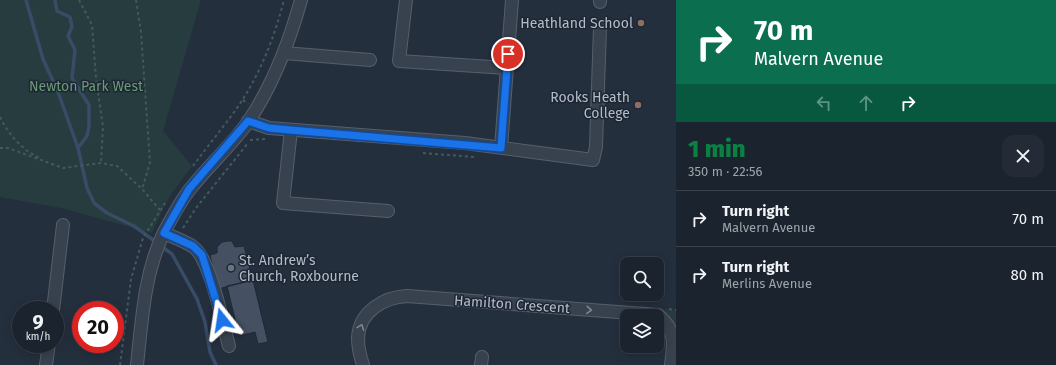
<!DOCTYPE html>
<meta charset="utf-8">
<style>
body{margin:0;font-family:"Fira Sans",sans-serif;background:#242b36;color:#f1f3f6;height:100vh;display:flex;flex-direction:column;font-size:15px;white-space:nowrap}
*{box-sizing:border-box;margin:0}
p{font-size:13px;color:#a0a4aa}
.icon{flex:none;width:22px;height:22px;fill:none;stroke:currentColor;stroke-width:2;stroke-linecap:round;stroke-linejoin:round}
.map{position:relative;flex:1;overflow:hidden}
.sheet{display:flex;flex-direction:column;background:#1b232e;width:380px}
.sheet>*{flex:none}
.banner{background:#0b6e4f;color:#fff;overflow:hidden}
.buttons{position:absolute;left:620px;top:257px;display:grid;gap:8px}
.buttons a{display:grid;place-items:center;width:44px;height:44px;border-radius:8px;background:#1b232e;box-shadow:0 2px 10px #0003,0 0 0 1px #39404a;font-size:20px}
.speed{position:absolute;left:12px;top:301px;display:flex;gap:8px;font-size:20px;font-weight:700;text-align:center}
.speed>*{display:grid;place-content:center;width:52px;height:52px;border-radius:50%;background:#1b232e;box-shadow:0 2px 10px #0003,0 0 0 1px #39404a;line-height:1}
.speed small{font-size:10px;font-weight:400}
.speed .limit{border:6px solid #d22;background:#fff;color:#111}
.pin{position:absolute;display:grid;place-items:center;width:34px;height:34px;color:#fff;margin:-17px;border:2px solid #fff;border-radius:50%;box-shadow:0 1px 4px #0007}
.me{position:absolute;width:44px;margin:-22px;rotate:345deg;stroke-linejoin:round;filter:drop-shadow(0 0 3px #0008)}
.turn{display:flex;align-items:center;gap:14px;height:84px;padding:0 12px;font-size:18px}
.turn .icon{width:52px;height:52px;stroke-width:2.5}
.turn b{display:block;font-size:28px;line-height:34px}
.lanes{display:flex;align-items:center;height:38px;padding:0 12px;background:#0003;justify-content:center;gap:20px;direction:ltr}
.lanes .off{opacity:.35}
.round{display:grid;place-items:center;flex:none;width:42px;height:42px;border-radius:12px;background:#242b36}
.head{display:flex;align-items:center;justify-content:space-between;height:68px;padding:0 12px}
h1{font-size:24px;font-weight:800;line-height:30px;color:#0b8043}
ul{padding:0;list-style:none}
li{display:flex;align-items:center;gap:12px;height:56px;padding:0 12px;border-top:1px solid #39404a}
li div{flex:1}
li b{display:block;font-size:15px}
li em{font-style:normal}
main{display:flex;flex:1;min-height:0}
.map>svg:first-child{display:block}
</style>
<main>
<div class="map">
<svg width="676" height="365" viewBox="0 0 676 365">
<rect width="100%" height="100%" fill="#242f3e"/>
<path fill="#263c3f" d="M0 0H201L163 131 192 166 167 200 152 233 61 208 0 197Z
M665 309 676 310V332L665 317Z"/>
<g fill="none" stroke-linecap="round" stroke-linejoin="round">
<path stroke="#394c67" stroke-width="3.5" d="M26 0 43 59 58 92 78 148 87 188 94 203 107 213 134 226 156 242
M55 0 57 11 70 17 72 27 68 36 75 50 72 78 89 105V126L87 136 78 148
M161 246 172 254 197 299 205 322 210 352 216 365"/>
</g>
<path fill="#455162" stroke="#1f2835" d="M228 241H232L235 247 244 246 253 280 218 289 210 255 217 253V247L222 242Z
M253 280 268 342 258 344 255 332 239 336 227 286Z"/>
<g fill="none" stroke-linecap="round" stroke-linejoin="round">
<g stroke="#565f6c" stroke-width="14">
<path id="minor" d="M406 0 399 61 507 68
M600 2V0
M284 53 370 60
M248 121 269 128 465 143 593 160 596 147 600 27
M291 130 283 203 388 211
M501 148 512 0
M164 233C173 237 184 241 192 246 210 256 223 325 229 346
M53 310 63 225
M46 365 49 344
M137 365C142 320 144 274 164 232 172 218 180 201 191 188 209 165 231 146 248 122 273 85 289 43 301 0
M363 365C360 356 358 347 358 338 359 311 385 297 407 296L658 315C676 330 674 342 671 365
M481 365 482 357"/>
</g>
<path stroke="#44595c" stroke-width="2" stroke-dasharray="3 3" stroke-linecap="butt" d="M79 0 92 25 96 78 103 127 101 163
M136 0 141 32 150 163 142 189
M243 100 248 104
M0 117C8 134 23 151 40 158
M250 140 265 139
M0 148H8L63 168 101 163 117 166 142 189 160 210
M423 153 474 157
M193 166C209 144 228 122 243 99 262 69 275 35 284 0
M183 228 196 208 248 143
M669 309 676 310
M120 365 131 279 143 238 167 200"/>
<use href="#minor" stroke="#38414e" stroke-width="12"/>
</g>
<defs><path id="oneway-chevron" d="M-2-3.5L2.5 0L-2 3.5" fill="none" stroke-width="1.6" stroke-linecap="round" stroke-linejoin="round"/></defs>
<g stroke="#7c8592">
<use href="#oneway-chevron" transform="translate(589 310) rotate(4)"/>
<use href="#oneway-chevron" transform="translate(361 327) rotate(-69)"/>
</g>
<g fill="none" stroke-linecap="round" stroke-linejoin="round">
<g stroke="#114b97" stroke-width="10">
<path id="route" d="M222 320 202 255 193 246 164 233 189 189 248 121 269 128 290 130 501 148 508 54"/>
</g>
<use href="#route" stroke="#1a73e8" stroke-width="7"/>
</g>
<g fill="#8d6e63" stroke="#1d2633" stroke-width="1.5">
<circle cx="641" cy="23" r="4"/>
<circle cx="638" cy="105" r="4"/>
</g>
<circle fill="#6b7280" stroke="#1d2633" stroke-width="1.5" cx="231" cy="268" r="4"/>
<g text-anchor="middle" stroke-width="3" stroke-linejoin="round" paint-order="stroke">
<g font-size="14" fill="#b4bcc9" stroke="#1d2633" text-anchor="end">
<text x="633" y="28">Heathland School</text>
<text x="630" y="102">Rooks Heath<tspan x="630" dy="16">College</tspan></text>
<text x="239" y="265" text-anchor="start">St. Andrew’s<tspan x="239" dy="16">Church, Roxbourne</tspan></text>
</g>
<g font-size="14" fill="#6b9a76" stroke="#1d2633">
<text x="86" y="91">Newton Park West</text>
</g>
<g font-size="14" fill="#b4bcc9" stroke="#1d2633">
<text transform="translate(512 304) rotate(4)" y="5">Hamilton Crescent</text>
</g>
</g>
</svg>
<div class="buttons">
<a><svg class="icon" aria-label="search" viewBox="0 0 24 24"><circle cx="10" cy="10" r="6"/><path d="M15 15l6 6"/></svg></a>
<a><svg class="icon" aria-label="layers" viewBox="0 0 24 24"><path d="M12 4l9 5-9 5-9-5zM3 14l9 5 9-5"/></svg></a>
</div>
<div class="speed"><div>9<small>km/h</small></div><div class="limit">20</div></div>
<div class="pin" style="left:508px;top:54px;background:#d93025"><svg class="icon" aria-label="arrive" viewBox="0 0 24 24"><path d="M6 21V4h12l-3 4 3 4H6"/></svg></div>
<svg class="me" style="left:222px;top:320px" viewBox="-20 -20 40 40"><path d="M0-17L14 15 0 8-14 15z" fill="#1a73e8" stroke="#fff" stroke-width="4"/></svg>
</div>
<section class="sheet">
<div class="banner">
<div class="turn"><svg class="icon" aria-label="right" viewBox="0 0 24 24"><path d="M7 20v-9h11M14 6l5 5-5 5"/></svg><div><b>70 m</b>Malvern Avenue</div></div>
<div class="lanes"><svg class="icon off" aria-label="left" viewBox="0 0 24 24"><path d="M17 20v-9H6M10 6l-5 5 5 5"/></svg><svg class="icon off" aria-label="ahead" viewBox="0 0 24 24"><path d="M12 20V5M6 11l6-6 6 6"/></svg><svg class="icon" aria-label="right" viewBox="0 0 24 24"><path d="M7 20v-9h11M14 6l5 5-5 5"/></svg></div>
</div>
<div class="head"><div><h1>1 min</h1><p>350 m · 22:56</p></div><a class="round"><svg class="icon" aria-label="close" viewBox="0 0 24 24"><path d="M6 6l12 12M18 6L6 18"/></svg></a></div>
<ul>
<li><svg class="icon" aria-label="right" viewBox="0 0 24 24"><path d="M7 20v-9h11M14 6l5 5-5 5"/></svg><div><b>Turn right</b><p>Malvern Avenue</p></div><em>70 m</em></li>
<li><svg class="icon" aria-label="right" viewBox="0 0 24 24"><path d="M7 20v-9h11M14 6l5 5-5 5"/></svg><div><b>Turn right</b><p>Merlins Avenue</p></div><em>80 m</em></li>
</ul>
</section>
</main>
